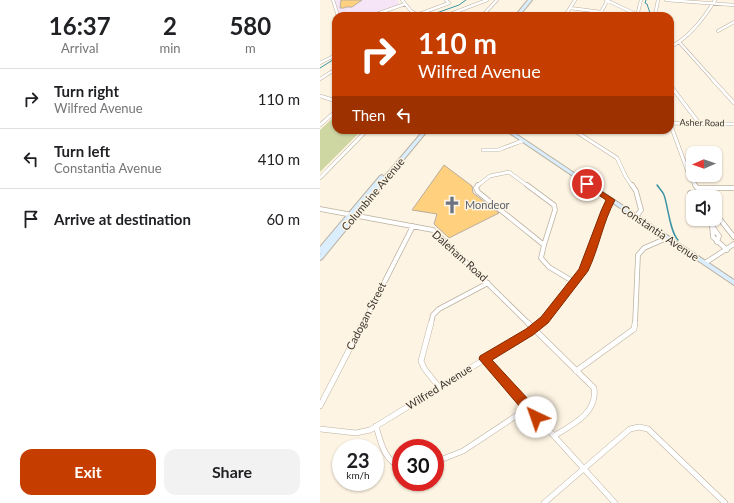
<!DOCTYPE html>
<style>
body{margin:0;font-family:Lato,sans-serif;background:#f2f2f2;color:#202124;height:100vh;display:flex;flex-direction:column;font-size:15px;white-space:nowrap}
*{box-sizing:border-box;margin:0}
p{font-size:13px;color:#757577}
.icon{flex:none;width:22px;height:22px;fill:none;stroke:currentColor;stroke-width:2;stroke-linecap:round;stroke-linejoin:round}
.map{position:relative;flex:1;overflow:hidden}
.details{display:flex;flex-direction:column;background:#fff;width:320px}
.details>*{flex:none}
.banner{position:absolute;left:12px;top:12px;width:342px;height:122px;border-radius:12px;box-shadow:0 1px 3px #0004;background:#c53e00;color:#fff;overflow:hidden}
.needle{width:26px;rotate:268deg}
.fabs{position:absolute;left:366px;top:146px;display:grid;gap:8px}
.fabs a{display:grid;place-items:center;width:36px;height:36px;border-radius:8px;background:#fff;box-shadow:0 1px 3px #0004;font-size:20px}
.speed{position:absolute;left:12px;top:439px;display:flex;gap:8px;font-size:20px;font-weight:700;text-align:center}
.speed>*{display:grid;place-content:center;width:52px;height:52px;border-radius:50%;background:#fff;box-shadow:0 1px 3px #0004;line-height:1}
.speed small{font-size:10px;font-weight:400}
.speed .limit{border:6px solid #d22;background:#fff;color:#111}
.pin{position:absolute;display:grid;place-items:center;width:34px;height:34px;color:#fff;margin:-17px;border:2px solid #fff;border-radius:50%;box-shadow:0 1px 4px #0007}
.me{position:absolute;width:44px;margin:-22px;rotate:318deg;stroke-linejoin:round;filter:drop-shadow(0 0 3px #0008)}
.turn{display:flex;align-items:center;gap:14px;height:84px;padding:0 20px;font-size:18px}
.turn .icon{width:52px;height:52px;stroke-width:2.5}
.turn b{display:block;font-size:28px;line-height:34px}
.then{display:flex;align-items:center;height:38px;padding:0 20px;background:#0003;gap:8px;font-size:15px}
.eta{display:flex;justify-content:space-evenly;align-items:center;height:68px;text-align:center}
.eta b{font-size:24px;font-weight:700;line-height:28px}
.action{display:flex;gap:8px;margin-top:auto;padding:8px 20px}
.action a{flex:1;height:46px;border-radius:12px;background:#c53e00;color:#fff;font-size:16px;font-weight:700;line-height:46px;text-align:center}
.action a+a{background:#f2f2f2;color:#202124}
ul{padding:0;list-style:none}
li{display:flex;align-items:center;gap:12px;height:60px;padding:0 20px;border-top:1px solid #e0e0e0}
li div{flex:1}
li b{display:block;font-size:15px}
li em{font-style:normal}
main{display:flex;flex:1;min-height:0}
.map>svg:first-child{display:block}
</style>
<main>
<section class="details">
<div class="eta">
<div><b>16:37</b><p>Arrival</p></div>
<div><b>2</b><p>min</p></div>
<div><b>580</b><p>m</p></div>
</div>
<ul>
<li><svg class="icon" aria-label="right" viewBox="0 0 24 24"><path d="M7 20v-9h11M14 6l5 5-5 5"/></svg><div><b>Turn right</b><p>Wilfred Avenue</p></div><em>110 m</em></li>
<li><svg class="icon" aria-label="left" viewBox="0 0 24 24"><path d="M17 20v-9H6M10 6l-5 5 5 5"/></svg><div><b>Turn left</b><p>Constantia Avenue</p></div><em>410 m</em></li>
<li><svg class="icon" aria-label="arrive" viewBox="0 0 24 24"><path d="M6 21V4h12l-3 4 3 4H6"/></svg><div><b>Arrive at destination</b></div><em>60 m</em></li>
</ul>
<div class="action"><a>Exit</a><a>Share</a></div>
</section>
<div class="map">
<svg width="414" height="503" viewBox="0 0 414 503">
<rect width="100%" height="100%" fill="#fef4e3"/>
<path fill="#f5e5f7" d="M14 0H78L79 5 48 16H19Z"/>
<path fill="#ced7a2" d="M16 115V130H42L0 172V130Z"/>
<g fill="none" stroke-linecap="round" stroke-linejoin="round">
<path stroke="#3c95a5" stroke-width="1" d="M326 0 325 3 327 4 331 16
M108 16 139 5 146 0
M0 68 16 58"/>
<path stroke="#3c95a5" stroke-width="1.5" d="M337 185C339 188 343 192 344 195 348 206 350 232 358 240"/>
</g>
<path fill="#ffd07e" stroke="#b8ae9e" d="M21 0H42L32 7H26L24 8H20Z
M124 165 152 186 153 193 179 213 129 238 114 224 117 214 92 210Z"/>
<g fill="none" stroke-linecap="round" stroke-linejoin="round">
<g stroke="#bbb1a1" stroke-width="3.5">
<path id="street-far3" d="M13 0 18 16
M82 0 91 11 98 15
M286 0 318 15
M346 0 414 5
M250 8 281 12
M51 16 85 4
M94 16 129 3 126 0
M125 16 167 0
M162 16 177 0
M245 16 255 0
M279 16 287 1
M317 16 321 0
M335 16 338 0
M398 31 414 22
M359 42 394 81
M350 47C369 38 384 18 395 0
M0 63 16 55
M0 79 16 69"/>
</g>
<g stroke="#bbb1a1" stroke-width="4">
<path id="street-far2" d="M393 80 414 103
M350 85 379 123
M0 96 16 101
M350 123 369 175 376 186
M350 123 414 124
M0 125 16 111
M258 133 297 158 306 177 312 186
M163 150H178L202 141
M0 178 47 130
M157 186 170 176 189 172 208 186"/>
</g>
<g stroke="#bbb1a1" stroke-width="5.5">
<path id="street-far1" d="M158 185 156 188 158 192 224 245
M207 185 234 205 235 210 224 245
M312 185 316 191 321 210 316 217
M375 185 383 197
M377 188H414
M370 193 373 197
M0 209 113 230 209 324
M395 213 414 237
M388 219 392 226 393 237 407 250
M392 226 399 236 397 242
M224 245 221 258 229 267 254 282
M385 263 414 244
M43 324 93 226
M111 324 113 315 119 309 168 283
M220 324 263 271 283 217 291 200
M315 324 318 255 324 248 347 238"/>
</g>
<g stroke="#bbb1a1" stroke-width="6">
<path id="street" d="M111 323 101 361 104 368 118 386
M208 323 274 388C278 413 252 425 234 436
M164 359 295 503
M256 371 314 329 315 323
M0 406 43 323
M56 426C61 443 64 460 81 467
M0 429 36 433 50 430 214 329 221 323
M115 462 143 451 208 408
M224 503 310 429 319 427 328 429 405 503"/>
</g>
<g stroke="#bbb1a1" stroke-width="2">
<path id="secondary" d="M208 0H212L199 16H195Z
M104 130H108L2 259 0 260V254L1 253H0V247L60 176 62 175 64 177Z
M185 130H190L414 280V285Z"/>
</g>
<use href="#street-far3" stroke="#fff" stroke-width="2.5"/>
<use href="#street-far2" stroke="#fff" stroke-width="3"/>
<use href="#street-far1" stroke="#fff" stroke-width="4"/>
<use href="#street" stroke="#fff" stroke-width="5"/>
<use href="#secondary" fill="#daeefe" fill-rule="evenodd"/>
</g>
<path fill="#c53e00" stroke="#802800" d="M267 182 295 200C283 222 279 248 268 271L228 323 213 335 172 360 221 413 222 417 221 421 216 422 212 421 159 359 160 356 206 329 221 317 259 269 281 211 286 200 265 186 263 184Z"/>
<defs>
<g id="church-bare" transform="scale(1.38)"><path d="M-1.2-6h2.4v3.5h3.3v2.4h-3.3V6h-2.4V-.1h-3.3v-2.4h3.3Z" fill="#6b7280" stroke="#fef4e3" stroke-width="2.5" paint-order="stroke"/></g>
</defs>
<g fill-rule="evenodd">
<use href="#church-bare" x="132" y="205"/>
</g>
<g text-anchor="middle" stroke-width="3" stroke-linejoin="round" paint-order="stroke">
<g font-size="9" fill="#3b3730" stroke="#fef4e3">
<text transform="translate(382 123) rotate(1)" y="3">Asher Road</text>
</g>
<g font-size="11" fill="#3b3730" stroke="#fef4e3">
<text transform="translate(53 194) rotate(-50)" y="4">Columbine Avenue</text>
<text transform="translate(340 233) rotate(34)" y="4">Constantia Avenue</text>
<text transform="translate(140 256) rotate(42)" y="4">Daleham Road</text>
<text transform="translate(46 316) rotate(-63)" y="4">Cadogan Street</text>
<text transform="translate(119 387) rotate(-32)" y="4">Wilfred Avenue</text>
</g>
<g font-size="11" fill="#5b616d" stroke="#fef4e3" text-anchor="start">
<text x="145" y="209">Mondeor</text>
</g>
</g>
</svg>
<div class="fabs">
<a><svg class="needle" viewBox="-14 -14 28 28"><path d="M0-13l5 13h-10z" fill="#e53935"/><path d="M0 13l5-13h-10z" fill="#757577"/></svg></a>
<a><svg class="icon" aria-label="sound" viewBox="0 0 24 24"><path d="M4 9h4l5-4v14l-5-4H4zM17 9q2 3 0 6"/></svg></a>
</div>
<div class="speed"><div>23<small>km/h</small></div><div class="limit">30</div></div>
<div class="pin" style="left:267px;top:184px;background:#d93025"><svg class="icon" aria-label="arrive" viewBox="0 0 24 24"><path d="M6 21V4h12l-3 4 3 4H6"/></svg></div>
<svg class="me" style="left:216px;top:417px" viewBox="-20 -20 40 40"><circle r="19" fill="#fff"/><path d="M0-13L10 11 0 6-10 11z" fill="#c53e00"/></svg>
<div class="banner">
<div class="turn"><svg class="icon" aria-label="right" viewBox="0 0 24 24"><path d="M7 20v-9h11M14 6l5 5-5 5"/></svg><div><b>110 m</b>Wilfred Avenue</div></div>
<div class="then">Then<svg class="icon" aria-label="left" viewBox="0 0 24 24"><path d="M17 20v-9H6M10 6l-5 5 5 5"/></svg></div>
</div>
</div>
</main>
